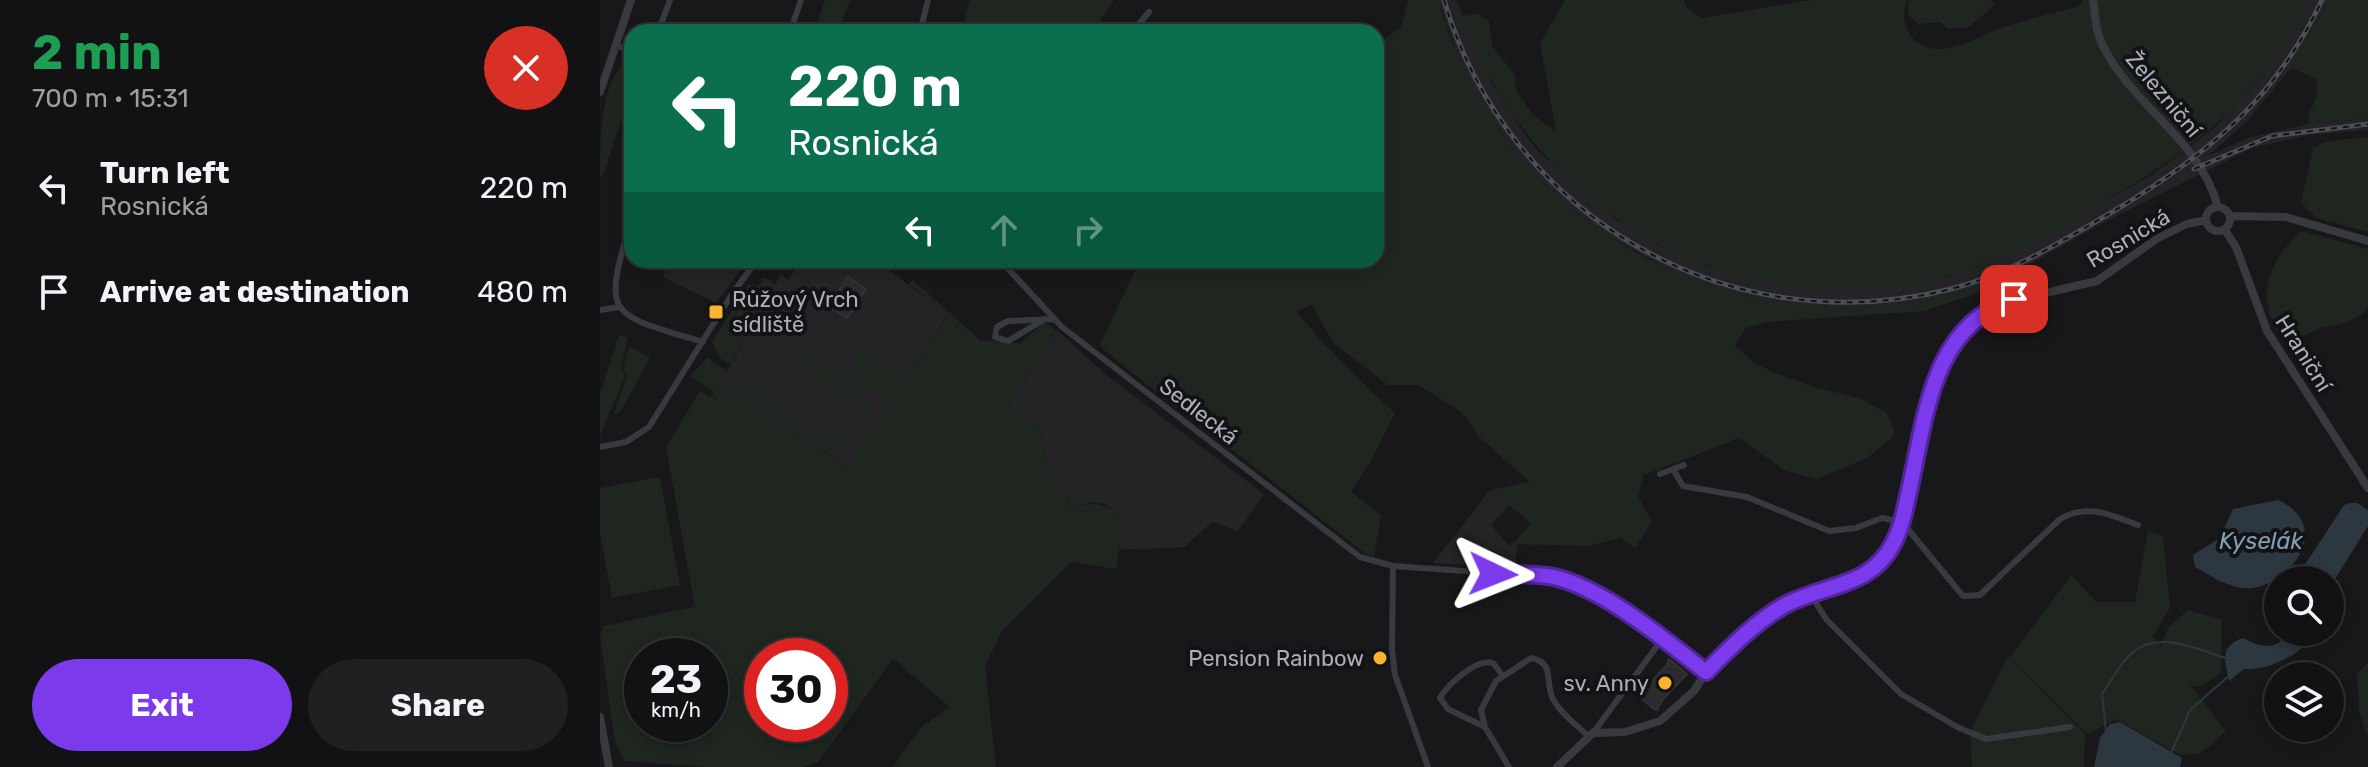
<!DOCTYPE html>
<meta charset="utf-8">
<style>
body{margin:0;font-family:Rubik,sans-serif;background:#1f2022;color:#f1f3f6;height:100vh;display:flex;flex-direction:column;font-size:30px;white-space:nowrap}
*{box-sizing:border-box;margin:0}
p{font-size:26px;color:#9c9ea0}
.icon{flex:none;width:44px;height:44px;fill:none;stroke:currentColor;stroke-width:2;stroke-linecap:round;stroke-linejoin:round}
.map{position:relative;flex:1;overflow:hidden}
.drawer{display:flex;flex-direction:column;background:#121214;width:600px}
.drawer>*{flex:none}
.banner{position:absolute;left:24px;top:24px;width:760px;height:244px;border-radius:24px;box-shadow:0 4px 12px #0003,0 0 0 2px #313234;background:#0b6e4f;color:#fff;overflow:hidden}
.tools{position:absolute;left:1664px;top:566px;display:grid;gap:16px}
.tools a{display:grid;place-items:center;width:80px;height:80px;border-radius:50%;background:#121214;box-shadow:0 4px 12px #0003,0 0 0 2px #313234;font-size:40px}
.speed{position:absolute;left:24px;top:638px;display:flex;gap:16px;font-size:40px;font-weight:700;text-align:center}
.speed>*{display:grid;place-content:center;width:104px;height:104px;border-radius:50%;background:#121214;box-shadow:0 4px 12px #0003,0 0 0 2px #313234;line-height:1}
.speed small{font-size:20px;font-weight:400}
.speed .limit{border:12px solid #d22;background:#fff;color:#111}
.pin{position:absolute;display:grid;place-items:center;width:68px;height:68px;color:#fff;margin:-34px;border-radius:16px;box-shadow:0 4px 12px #0006}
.me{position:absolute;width:88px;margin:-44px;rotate:92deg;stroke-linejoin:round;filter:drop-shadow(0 0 6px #0008)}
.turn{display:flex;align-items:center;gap:28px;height:168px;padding:0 32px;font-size:36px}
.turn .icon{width:104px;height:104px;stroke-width:2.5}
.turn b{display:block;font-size:56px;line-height:68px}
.lanes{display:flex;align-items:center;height:76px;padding:0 32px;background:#0003;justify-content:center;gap:40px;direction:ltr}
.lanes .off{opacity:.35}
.round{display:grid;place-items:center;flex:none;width:84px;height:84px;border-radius:42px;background:#1f2022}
.summary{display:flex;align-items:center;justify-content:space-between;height:136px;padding:0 32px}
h1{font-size:48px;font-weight:700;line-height:60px;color:#1e9e55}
.cta{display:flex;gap:16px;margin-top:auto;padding:16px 32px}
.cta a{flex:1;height:92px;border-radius:48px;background:#7c3aed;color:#fff;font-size:32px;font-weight:700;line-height:92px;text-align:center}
.cta a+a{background:#1f2022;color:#f1f3f6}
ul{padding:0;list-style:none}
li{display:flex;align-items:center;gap:24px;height:104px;padding:0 32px}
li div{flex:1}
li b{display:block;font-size:30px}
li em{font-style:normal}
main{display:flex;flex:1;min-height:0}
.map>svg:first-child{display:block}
</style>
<main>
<section class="drawer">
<div class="summary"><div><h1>2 min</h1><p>700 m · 15:31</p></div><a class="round" style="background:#d93025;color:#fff"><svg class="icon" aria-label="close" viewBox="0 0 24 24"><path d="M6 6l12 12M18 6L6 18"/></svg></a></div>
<ul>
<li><svg class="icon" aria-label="left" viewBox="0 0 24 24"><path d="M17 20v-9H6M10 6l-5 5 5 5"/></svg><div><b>Turn left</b><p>Rosnická</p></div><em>220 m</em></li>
<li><svg class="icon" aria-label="arrive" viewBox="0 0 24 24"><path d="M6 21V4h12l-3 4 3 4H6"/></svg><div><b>Arrive at destination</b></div><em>480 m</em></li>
</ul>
<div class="cta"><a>Exit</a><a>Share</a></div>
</section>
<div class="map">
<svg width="1768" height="767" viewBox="0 0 1768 767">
<rect width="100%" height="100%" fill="#18181a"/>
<path fill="#242427" d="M838 0H856L892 84 927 137 940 153 1015 219 1060 246 1108 267 1186 286 1260 290 1349 277 1395 261 1438 240 1553 174 1613 129 1654 87 1676 58 1709 0H1729L1691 68 1646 122 1608 156 1648 138 1708 124 1768 119V130L1709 135 1652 148 1508 220 1421 269 1377 287 1331 299 1284 306 1234 308 1183 304 1126 291 1075 273 1005 234 963 201 926 165 887 112 864 72Z
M68 260H148L116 303 63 277Z
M201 260H275L348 314 249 467 119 384 175 291 172 289 181 275 188 280Z
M459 332 510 378 664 494 638 531 612 522 584 547 517 550 524 517 505 504 492 502 473 507 463 493 449 484 442 430 409 405Z
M890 490 909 505 891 525 909 546 917 540 916 568 833 563Z"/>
<path fill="#1e261f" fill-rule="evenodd" d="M225 0H250L239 32 215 30Z
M370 0H514L492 32H361Z
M808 0H838C910 252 1184 375 1421 269L1412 282 1324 311 1168 322 1145 328 1135 346 1155 363 1175 373 1217 388 1259 398 1286 412 1295 432 1292 438 1267 458 1217 479 1186 471 1139 438 1044 475 1038 496 1052 522 1035 548 1021 538 988 546 917 544V539L931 523 890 490 930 482 879 437 863 413 818 385H788L734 344 712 305 696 311C726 348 759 380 795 413L771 461 751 492 781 515 774 557 763 552 634 451 626 448 504 350 500 344 540 260H776V45L801 27Z
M965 0H1084L1086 7 1102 18 1211 0H1307C1299 19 1308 44 1330 48 1353 53 1381 35 1401 28 1427 19 1453 13 1479 6L1484 0H1709C1665 95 1595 149 1507 200 1457 230 1407 261 1350 276 1140 333 936 216 861 16L878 14 889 21 892 46 915 75 916 90 932 114 956 131 940 43Z
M1309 0H1390L1395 5 1369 27 1348 29 1340 22 1318 24 1308 14Z
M1729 0H1768V119L1708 124 1709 112 1716 99 1717 79 1691 68Z
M26 61 32 63V96L24 111 3 176H0C0 143 0 83 26 61Z
M1768 137V232L1717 218 1701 203 1713 148 1724 142Z
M1702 231 1768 249V308C1754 321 1747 323 1729 326 1713 328 1701 343 1682 336 1676 333 1674 326 1672 320 1657 287 1676 253 1702 231Z
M164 277 175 284 172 289 176 291 133 359 132 365 121 359 112 342 148 285 158 286Z
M313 280 380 340 421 343 444 322 459 332 409 405 442 430 449 484 463 493 472 507C495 501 505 504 524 517L516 569 471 562 402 631 385 666 396 767H293L320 728 350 707 293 659 218 762 202 767H106L24 761 15 742 0 636 4 626 92 607 95 608 66 447 100 391 110 397 114 392 90 376 107 358 128 371 120 384 248 467 348 315 309 284ZM42 656H110V724H42ZM162 656H230V724H162Z
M19 335 28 338 21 368 25 376 0 436V393Z
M29 346 50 358 21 411 13 415 27 376 23 368Z
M261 352 303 379 289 400 247 373Z
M189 355C207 354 249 380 261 394 279 415 263 441 239 446L245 451 242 456 128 383 131 379 162 398C158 377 167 360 189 355ZM195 360 198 361 196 365 254 402 256 398 199 361 258 399 263 419C257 436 245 443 227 439 206 428 154 405 169 375 174 365 184 361 195 360Z
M60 477 80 585 12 598 0 533V488Z
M1548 531 1563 536 1570 608 1553 636 1561 647 1568 628 1588 610 1622 620 1621 673 1600 687 1590 685 1626 731 1600 754 1580 755 1516 719 1487 734 1410 657 1471 575 1496 602H1535Z
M1408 656 1485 734 1484 767H1372L1370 733Z
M1768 662V737L1759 711 1757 674Z"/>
<path fill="#2d373f" d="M1678 500C1737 526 1687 594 1641 588 1624 585 1609 575 1595 567L1593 555 1620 538 1633 509Z
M1750 503H1757L1768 510V526L1730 587V580H1695L1744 505Z
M1689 632H1717C1703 653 1670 671 1644 669L1629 681C1625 661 1619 646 1643 638 1661 648 1677 651 1689 632Z
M1520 722 1582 758 1580 767H1494L1500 738 1510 724Z"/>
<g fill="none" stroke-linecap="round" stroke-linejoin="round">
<path stroke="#2d373f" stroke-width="2" d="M1506 731 1502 694C1511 682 1520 663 1532 653 1559 630 1597 649 1625 658
M1572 751 1590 710 1630 675"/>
</g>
<path fill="#2b2b2e" stroke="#323236" stroke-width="2" d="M248 277 266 289 247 318 229 306Z
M1069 659 1087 674 1063 699 1057 710 1054 709 1038 696 1067 665Z"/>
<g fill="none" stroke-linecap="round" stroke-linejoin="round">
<path stroke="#393a3f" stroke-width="6" d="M58 32 70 0
M190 32 201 0
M320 32 328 0
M532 32 549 12
M17 46 32 51
M32 217C2 318 6 313 103 342
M400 260 462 327 760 557 793 566 959 578 1024 611 1106 672
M0 310 19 307
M445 319 408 341 395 337 397 327 408 321 454 319
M0 447 26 442 49 427 132 294 157 260
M1073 469 1083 486 1147 497 1229 531 1256 528 1282 518 1302 522 1363 596 1380 595 1460 519C1487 503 1510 515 1538 525
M1060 474 1084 465
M793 566 792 649 795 675 828 767
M1211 595 1226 619 1301 694 1359 728 1386 739 1470 727
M885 727 848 709 840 698C848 684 877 658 893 663L903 676
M993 733 1063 638
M909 767 885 727 881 710 896 681 931 658C956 663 944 681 953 699 960 713 978 726 989 737"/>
<path stroke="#393a3f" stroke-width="8" d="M1493 0C1495 16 1496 34 1504 48 1534 107 1600 140 1618 207
M0 92 31 0
M1606 219a12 12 0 1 1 24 0a12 12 0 1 1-24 0Z
M1630 216 1686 217 1768 241
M1625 230 1636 247 1667 331 1768 488
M0 717 9 767
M957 767 993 733 1025 732 1060 721 1094 691 1106 672 1167 617 1189 603 1258 579 1283 560 1302 522 1341 366 1356 338 1371 322 1402 303 1497 281 1558 238 1587 224 1606 220"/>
<g stroke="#4c4e55" stroke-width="5">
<path id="rail" d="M844 0C908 218 1130 345 1351 289 1410 274 1462 241 1514 211 1607 155 1675 100 1722 0
M1594 169 1672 136 1768 124"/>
</g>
<use href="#rail" stroke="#131315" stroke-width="2" stroke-dasharray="6" stroke-linecap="butt"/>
</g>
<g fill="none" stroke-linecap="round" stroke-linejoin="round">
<g stroke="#51269a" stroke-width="20">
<path id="route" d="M893 574C913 575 935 573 954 577 1005 589 1065 640 1106 672 1130 648 1155 622 1185 605 1224 584 1270 588 1293 544 1302 527 1305 509 1309 491 1326 417 1331 326 1414 299"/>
</g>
<use href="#route" stroke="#7c3aed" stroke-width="14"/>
</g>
<g fill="#f9b331" stroke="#131315" stroke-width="3">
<rect x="108" y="304" width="16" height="16" rx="4"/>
<circle cx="780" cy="658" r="8"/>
<circle cx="1065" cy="683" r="8"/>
</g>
<g text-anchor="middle" stroke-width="8" stroke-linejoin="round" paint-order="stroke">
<g font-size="22" fill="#aaafba" stroke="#131315">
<text transform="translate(1564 94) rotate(50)" y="8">Železniční</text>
<text transform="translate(1528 238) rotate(-31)" y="8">Rosnická</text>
<text transform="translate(1704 353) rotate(58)" y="8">Hraniční</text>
<text transform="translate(599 411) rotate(38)" y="8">Sedlecká</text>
</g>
<g font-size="22" fill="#aaafba" stroke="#131315" text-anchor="end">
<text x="132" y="307" text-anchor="start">Růžový Vrch<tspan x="132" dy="25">sídliště</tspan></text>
<text x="764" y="666">Pension Rainbow</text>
<text x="1049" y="691">sv. Anny</text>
</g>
<g font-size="24" font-style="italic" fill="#809eb6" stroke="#131315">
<text x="1661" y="549">Kyselák</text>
</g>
</g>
</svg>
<div class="tools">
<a><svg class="icon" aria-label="search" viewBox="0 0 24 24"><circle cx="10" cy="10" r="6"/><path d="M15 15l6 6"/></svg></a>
<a><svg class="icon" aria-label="layers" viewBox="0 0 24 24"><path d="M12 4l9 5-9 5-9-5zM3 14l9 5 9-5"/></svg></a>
</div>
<div class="speed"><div>23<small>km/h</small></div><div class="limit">30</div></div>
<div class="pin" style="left:1414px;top:299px;background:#d93025"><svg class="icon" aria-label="arrive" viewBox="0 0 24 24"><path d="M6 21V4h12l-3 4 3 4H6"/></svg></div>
<svg class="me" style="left:893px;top:574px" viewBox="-20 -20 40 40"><path d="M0-17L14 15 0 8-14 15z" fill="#7c3aed" stroke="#fff" stroke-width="4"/></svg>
<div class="banner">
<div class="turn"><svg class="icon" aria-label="left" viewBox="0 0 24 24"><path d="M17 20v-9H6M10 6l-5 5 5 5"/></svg><div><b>220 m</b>Rosnická</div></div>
<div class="lanes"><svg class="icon" aria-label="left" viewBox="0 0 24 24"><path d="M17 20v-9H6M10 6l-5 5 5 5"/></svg><svg class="icon off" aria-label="ahead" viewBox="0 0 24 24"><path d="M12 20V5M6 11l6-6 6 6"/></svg><svg class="icon off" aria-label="right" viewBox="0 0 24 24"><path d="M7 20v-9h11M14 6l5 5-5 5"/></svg></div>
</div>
</div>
</main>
